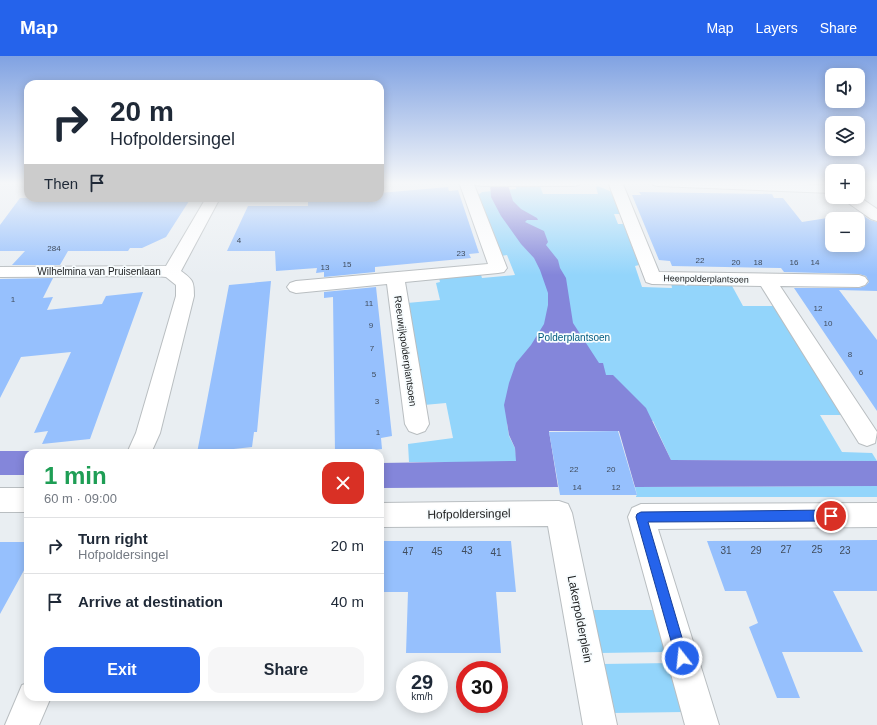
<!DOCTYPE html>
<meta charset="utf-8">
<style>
body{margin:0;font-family:Helvetica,sans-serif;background:#f6f6f7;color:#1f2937;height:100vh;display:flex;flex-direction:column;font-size:15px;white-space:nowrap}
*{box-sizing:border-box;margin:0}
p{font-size:13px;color:#747a83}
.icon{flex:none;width:22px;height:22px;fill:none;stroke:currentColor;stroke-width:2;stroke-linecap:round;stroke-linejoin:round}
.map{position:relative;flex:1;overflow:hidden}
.sheet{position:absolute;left:24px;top:393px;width:360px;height:252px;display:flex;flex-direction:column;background:#fff;border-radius:12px;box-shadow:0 2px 10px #0003}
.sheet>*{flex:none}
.banner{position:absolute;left:24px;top:24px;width:360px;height:122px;border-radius:12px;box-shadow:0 2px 10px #0003;background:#fff;color:#1f2937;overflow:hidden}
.tools{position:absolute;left:825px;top:12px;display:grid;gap:8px}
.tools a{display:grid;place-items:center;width:40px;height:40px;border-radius:8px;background:#fff;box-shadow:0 2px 10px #0003;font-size:20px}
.speed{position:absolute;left:396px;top:605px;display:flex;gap:8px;font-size:20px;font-weight:700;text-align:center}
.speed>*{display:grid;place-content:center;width:52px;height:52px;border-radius:50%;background:#fff;box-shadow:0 2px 10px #0003;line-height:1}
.speed small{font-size:10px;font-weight:400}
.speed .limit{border:6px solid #d22;background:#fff;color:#111}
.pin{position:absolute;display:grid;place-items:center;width:34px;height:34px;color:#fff;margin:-17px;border:2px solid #fff;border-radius:50%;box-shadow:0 1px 4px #0007}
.me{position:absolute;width:44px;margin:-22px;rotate:344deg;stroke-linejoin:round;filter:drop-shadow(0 0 3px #0008)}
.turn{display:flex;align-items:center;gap:14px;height:84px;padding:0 20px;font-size:18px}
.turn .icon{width:52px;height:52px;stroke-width:2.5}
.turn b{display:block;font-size:28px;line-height:34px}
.then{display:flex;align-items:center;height:38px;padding:0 20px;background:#0003;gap:8px;font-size:15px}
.round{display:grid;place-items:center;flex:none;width:42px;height:42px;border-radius:12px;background:#f6f6f7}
.headline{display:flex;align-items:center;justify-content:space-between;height:68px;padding:0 20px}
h1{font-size:24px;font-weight:600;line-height:30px;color:#1e9e55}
.action{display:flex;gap:8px;margin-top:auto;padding:8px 20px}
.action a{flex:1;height:46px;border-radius:12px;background:#2563eb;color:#fff;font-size:16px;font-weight:600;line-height:46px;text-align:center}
.action a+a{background:#f6f6f7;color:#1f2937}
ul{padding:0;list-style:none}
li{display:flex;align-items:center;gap:12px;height:56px;padding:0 20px;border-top:1px solid #e0e1e3}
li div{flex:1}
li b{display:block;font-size:15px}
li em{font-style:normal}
header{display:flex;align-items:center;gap:24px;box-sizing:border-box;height:56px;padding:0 20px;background:#2563eb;color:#fff}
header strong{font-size:19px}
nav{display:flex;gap:22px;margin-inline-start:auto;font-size:14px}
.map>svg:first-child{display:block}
</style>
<header>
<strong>Map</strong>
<nav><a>Map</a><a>Layers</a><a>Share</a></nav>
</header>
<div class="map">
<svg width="877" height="669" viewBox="0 0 877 669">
<rect width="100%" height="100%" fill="#e9eef2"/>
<path fill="#93d5fb" d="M516 130H540L543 138H598L596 131 598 130 612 136 620 158H614L618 168H624V169L639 209 635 210 642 231 672 232 671 227 731 228 743 250H774L843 359H820L842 396 872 397 877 405 671 404 653 365 507 367 509 380 515 392 517 406H409L408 388 453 382 446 347 424 349 407 247 440 244 436 227 440 226 439 222 481 219 482 222 515 219 507 199 501 200 478 139 482 136 516 133Z
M877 430V441H636V440L637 439 635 431Z
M591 554H656L668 596 599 597Z
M671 607 684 656 611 657 602 608Z"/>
<path fill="#8486da" d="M490 126H507L513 145 521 153 537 162 538 164H527L525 166 544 175 548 186 546 189 558 204 560 212 566 222 573 267 599 307H603L606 319H613L646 352 671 404 877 405V430L635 431 619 375H549L558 431 380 432V407L516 405 515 392 509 379 504 349 509 327 516 307 531 289 544 268 548 249V237L540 214 534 202 521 188 501 160 491 141Z
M0 395H83V397H28V419H0Z"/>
<path fill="#96c0fd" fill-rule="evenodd" d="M448 131 449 135 458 134 479 197 469 198 471 202 375 211V216L324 221V216L316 217 317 212 276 215 275 195H227L248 150H308V146L317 145 318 142H380V137Z
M639 136 772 138 774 142H783L802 166 859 157 870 164 877 166V235L839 234 877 284V355L794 232H859L865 230 869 226 866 220 859 218 784 216 781 212 672 210 670 205 659 204 632 139H641ZM832 163H858V189H832Z
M20 142H191L166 181 142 192H130L128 195H68L60 209H12L25 195H0V169Z
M53 222 43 242 53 241 47 254 102 248 106 240 143 236 90 383 42 388 48 375 34 377 71 296 21 301 0 342V223Z
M271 225 257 376H254L252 391 197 397 229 229Z
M376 231 392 380 381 382 382 393 335 397 333 241 324 242V236Z
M618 375 637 439H560L549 376Z
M877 484V535H833L863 596H782L800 642H777L749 571 758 567 746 535H725L707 485Z
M380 485H511L516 536H496L501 597H406L408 536H380Z
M0 486H28V507L0 558Z"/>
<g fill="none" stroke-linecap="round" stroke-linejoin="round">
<g stroke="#b9bec1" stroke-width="2">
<path id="minor" d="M459 126H473L507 212 504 216 498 217 405 226 429 368 425 375 417 378 409 375 405 368 387 228 296 237 290 235 287 231 290 227 296 225 488 208Z
M474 126H581L579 129 574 130H481L476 129Z
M608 126H622L659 216 859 219 865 221 868 225 865 229 859 231 780 230 875 373 877 376 875 387 867 390 859 387 761 230 652 228 646 226Z
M651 126H744L832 129V137L658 130 653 129Z
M858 140 877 153V165L871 163 844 144 842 141Z
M206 142H220L181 215C193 224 194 225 194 240L160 377 151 397H127L136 377 176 240V229L166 221 156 220 0 221V211L166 210Z
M0 432H28V456H0Z
M559 445 568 448 572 457 617 669H583L548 470 380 471V447Z
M877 447V471L658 473 719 669H685L628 461 632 452 641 448Z
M28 627V641H51L39 669H5L22 629Z"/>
</g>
<use href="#minor" fill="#fff" fill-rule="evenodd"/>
</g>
<linearGradient id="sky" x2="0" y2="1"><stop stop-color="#80a2e2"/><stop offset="0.58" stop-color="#f5f7f9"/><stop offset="1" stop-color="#f5f7f9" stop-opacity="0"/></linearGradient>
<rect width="877" height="219" fill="url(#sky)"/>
<path fill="#2563eb" stroke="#184099" d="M831 454 835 456 837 460 835 463 831 465 648 466 688 602 686 606 682 608 677 606 636 461 637 458 641 456Z"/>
<g text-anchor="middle" stroke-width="3.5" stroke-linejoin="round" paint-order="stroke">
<g font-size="8" fill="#404c5c">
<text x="239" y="187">4</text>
<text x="54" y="195">284</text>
<text x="461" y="200">23</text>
<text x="700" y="207">22</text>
<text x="736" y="209">20</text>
<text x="758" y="209">18</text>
<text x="794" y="209">16</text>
<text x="815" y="209">14</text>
<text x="347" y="211">15</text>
<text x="325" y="214">13</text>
<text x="13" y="246">1</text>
<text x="369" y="250">11</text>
<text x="818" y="255">12</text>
<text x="828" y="270">10</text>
<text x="371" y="272">9</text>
<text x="372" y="295">7</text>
<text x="850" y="301">8</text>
<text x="861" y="319">6</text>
<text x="374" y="321">5</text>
<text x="377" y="348">3</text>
<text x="378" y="379">1</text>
<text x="574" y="416">22</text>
<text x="611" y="416">20</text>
<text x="577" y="434">14</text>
<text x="616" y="434">12</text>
</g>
<g font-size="9" fill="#232526" stroke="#f7fcfe">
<text transform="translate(706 223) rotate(1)" y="3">Heenpolderplantsoen</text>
</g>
<g font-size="10" fill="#232526" stroke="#f7fcfe">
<text x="99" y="219">Wilhelmina van Pruisenlaan</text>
<text transform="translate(406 295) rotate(82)" y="4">Reeuwijkpolderplantsoen</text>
</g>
<g font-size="10" fill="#025b7f" stroke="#f7fcfe">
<text x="574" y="285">Polderplantsoen</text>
</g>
<g font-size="10" fill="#404c5c">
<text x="786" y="497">27</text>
<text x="817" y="497">25</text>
<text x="467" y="498">43</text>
<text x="726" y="498">31</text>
<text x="756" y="498">29</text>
<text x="845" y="498">23</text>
<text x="408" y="499">47</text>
<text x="437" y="499">45</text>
<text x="496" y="500">41</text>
</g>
<g font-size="12" fill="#232526" stroke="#f7fcfe">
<text transform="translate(469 458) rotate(-1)" y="4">Hofpoldersingel</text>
<text transform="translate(580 563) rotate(79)" y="4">Lakerpolderplein</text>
</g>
</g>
</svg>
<div class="tools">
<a><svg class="icon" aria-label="sound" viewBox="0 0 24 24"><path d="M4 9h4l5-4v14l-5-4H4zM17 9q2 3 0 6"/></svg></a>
<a><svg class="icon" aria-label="layers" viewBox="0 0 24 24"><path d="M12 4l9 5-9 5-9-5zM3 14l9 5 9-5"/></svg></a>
<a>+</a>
<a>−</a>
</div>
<div class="speed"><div>29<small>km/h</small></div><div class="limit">30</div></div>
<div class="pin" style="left:831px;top:460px;background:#d93025"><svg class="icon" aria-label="arrive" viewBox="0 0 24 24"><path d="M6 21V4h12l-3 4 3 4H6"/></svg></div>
<svg class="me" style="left:682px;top:602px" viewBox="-20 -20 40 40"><circle r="17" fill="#2563eb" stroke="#fff" stroke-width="3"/><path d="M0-11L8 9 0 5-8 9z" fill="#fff"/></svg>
<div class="banner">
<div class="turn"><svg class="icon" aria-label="right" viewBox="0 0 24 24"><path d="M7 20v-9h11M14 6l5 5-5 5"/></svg><div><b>20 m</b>Hofpoldersingel</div></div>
<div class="then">Then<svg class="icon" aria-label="arrive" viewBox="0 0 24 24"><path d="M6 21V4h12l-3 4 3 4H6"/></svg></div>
</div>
<section class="sheet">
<div class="headline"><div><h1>1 min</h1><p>60 m · 09:00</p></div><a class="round" style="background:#d93025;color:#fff"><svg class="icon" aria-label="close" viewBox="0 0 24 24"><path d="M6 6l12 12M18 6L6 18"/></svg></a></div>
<ul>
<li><svg class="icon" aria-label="right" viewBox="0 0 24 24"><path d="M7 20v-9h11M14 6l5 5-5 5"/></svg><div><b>Turn right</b><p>Hofpoldersingel</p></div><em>20 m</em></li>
<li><svg class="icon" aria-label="arrive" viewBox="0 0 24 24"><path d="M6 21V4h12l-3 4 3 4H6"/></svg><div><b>Arrive at destination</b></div><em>40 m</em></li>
</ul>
<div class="action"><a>Exit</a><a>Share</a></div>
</section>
</div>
